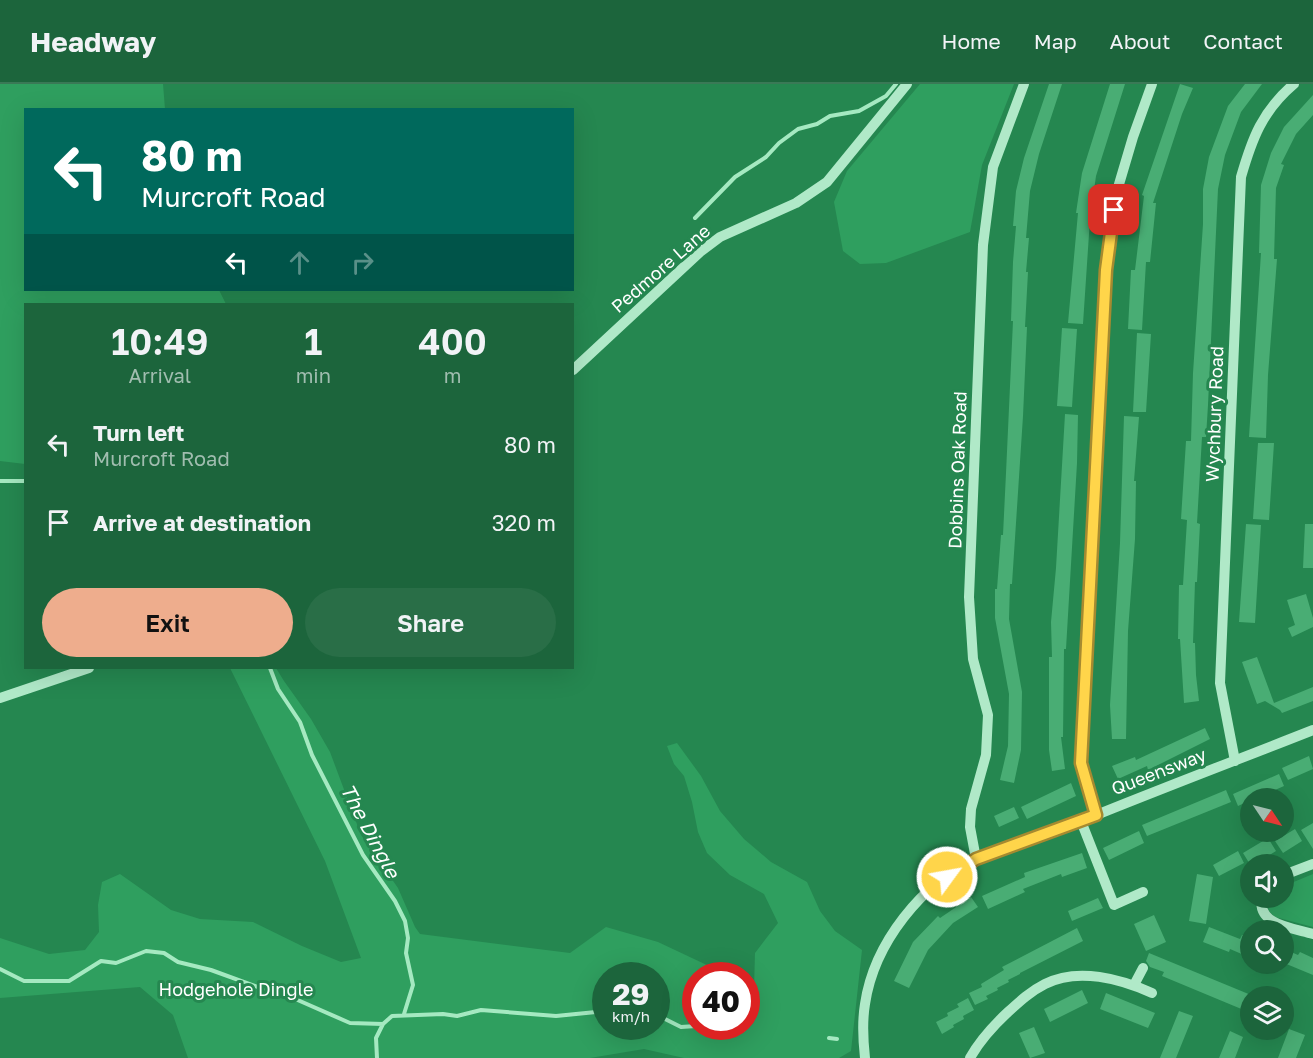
<!DOCTYPE html>
<style>
body{margin:0;font-family:"Golos Text",sans-serif;background:#296e47;color:#f1f3f6;height:100vh;display:flex;flex-direction:column;font-size:22px;white-space:nowrap}
*{box-sizing:border-box;margin:0}
p{font-size:20px;color:#a0bdaf}
.icon{flex:none;width:33px;height:33px;fill:none;stroke:currentColor;stroke-width:2;stroke-linecap:round;stroke-linejoin:round}
.map{position:relative;flex:1;overflow:hidden}
.drawer{position:absolute;left:24px;top:219px;width:550px;height:366px;display:flex;flex-direction:column;background:#1c653c;border-radius:0px;box-shadow:0 6px 24px #0002}
.drawer>*{flex:none}
.banner{position:absolute;left:24px;top:24px;width:550px;height:183px;border-radius:0px;box-shadow:0 6px 24px #0002;background:#00695c;color:#fff;overflow:hidden}
.needle{width:39px;rotate:125deg}
.buttons{position:absolute;left:1240px;top:704px;display:grid;gap:12px}
.buttons a{display:grid;place-items:center;width:54px;height:54px;border-radius:50%;background:#1c653c;box-shadow:0 6px 24px #0002;font-size:30px}
.speed{position:absolute;left:592px;top:878px;display:flex;gap:12px;font-size:30px;font-weight:700;text-align:center}
.speed>*{display:grid;place-content:center;width:78px;height:78px;border-radius:50%;background:#1c653c;box-shadow:0 6px 24px #0002;line-height:1}
.speed small{font-size:15px;font-weight:400}
.speed .limit{border:9px solid #d22;background:#fff;color:#111}
.pin{position:absolute;display:grid;place-items:center;width:51px;height:51px;color:#fff;margin:-26px;border-radius:12px;box-shadow:0 3px 9px #0006}
.me{position:absolute;width:66px;margin:-33px;rotate:58deg;stroke-linejoin:round;filter:drop-shadow(0 0 4px #0008)}
.turn{display:flex;align-items:center;gap:21px;height:126px;padding:0 18px;font-size:27px}
.turn .icon{width:78px;height:78px;stroke-width:2.5}
.turn b{display:block;font-size:42px;line-height:51px}
.lanes{display:flex;align-items:center;height:57px;padding:0 18px;background:#0003;justify-content:center;gap:30px;direction:ltr}
.lanes .off{opacity:.35}
.eta{display:flex;justify-content:space-evenly;align-items:center;height:102px;text-align:center}
.eta b{font-size:36px;font-weight:600;line-height:42px}
.cta{display:flex;gap:12px;margin-top:auto;padding:12px 18px}
.cta a{flex:1;height:69px;border-radius:36px;background:#eead8d;color:#111;font-size:24px;font-weight:600;line-height:69px;text-align:center}
.cta a+a{background:#296e47;color:#f1f3f6}
ul{padding:0;list-style:none}
li{display:flex;align-items:center;gap:18px;height:78px;padding:0 18px}
li div{flex:1}
li b{display:block;font-size:22px}
li em{font-style:normal}
header{display:flex;align-items:center;gap:36px;box-sizing:border-box;height:84px;padding:0 30px;background:#1c653c;border-bottom:2px solid #3a7956}
header strong{font-size:28px}
nav{display:flex;gap:33px;margin-inline-start:auto;font-size:21px}
.map>svg:first-child{display:block}
</style>
<header>
<strong>Headway</strong>
<nav><a>Home</a><a>Map</a><a>About</a><a>Contact</a></nav>
</header>
<div class="map">
<svg width="1313" height="974" viewBox="0 0 1313 974">
<rect width="100%" height="100%" fill="#258750"/>
<path fill="#2f9f5f" fill-rule="evenodd" d="M0 0H163L165 25 26 26V206H219L226 220H26L25 380 0 377Z
M920 0H1014L982 81 970 148 886 179 860 180 843 167 834 118 847 87Z
M230 584H276L284 597 311 635 330 668 361 751 398 804 415 843 420 850 570 869 606 843 658 858 728 891H696V942H747V901L754 904 755 869 778 839 764 810 730 791 707 769 698 748 692 718 684 692 674 680 667 662 677 659 701 692 720 727 744 755 771 778 807 798 820 827 835 847 862 866 851 967 839 974H684L644 965 590 974H188L173 931 140 903 0 914V854L49 870 85 866 99 848 98 821 102 798 120 790 171 826 200 835 253 838 302 862 341 878 361 874 325 777ZM606 891H657V942H606Z
M1313 790V843L1275 833 1268 826 1271 813H1284V802Z"/>
<g fill="none" stroke-linecap="round" stroke-linejoin="round">
<path stroke="#a5e9c1" stroke-width="4" d="M695 134 735 93 766 73 779 59 798 45 817 40 830 32 859 27 886 12 896 0
M0 397H26
M270 584 278 605 300 638 312 671 363 771 395 817 405 837 408 854 406 869 413 901 404 930
M0 885 24 897H69L101 877 116 879 146 867 164 869 178 878 211 886 266 906 284 910 350 939 383 940
M657 931 681 943 696 942
M738 942 743 946
M829 954 837 955
M377 974 376 954 383 940 392 932 443 930 457 932 481 926 556 932 606 927"/>
</g>
<path fill="#49ad74" d="M1049 0H1062L1039 70 1030 107 1026 154H1029L1026 188H1028L1025 243H1027L1023 332 1012 500H1010L1009 535 1022 608 1021 666 1014 699 1000 696 1008 662 1009 610 995 534V505H997L1001 451H1003L1006 389 1013 237H1011L1013 178 1016 142H1013L1016 107 1024 74Z
M1110 0H1125L1096 92 1090 135 1083 240 1068 239 1078 129H1076L1082 89Z
M1180 0 1193 4 1182 30 1153 119H1156L1150 178H1146L1142 246 1128 245 1131 186H1135L1144 112 1142 111Z
M1245 0H1262L1241 28 1225 71 1218 105 1208 321 1206 353H1202L1197 439 1200 440 1197 498H1195L1193 559H1195L1196 591 1199 617 1184 619 1180 555H1178L1179 501H1183L1187 436 1181 435 1186 357H1191L1193 289 1203 140V105L1209 73 1228 22Z
M1313 11V31L1296 50 1281 80 1284 81 1276 104 1274 175H1277L1268 291 1266 354 1249 353 1261 169H1259L1261 101 1271 69 1284 43Z
M1062 244 1077 245 1072 323 1057 322Z
M1137 249 1151 250 1146 328H1133Z
M1065 330 1078 331 1077 379 1066 565H1064L1063 653H1061L1065 685 1052 687 1049 666V573H1052L1051 538 1056 484Z
M1124 332 1139 333 1134 397H1136L1135 455 1128 547 1126 655H1112L1110 621 1120 459Z
M1258 359H1274L1269 436 1253 435Z
M1246 440 1261 441 1255 539 1239 538Z
M1305 440H1313V484H1303Z
M1306 510 1313 534V543L1292 553 1288 544 1295 541 1287 516Z
M1257 573 1274 619 1313 603V617L1282 629 1280 626 1265 617 1257 620 1242 578Z
M1205 644 1210 655 1148 686 1147 682 1118 695 1112 682 1135 673 1136 676Z
M1309 672 1313 685 1288 696 1282 684Z
M1279 690 1284 702 1257 714H1251V716L1238 722 1233 710Z
M1071 699 1076 712 1027 735 1021 723Z
M1226 706 1231 718 1147 752 1142 741Z
M1014 723 1019 734 999 743 994 732Z
M1313 739V765L1301 746Z
M1295 745 1302 757 1283 769 1275 757Z
M1139 747 1144 759 1109 776 1103 764Z
M1268 754 1276 767 1255 780H1251V782L1243 769Z
M1238 767 1244 779 1219 792 1213 781Z
M1082 769 1087 784 1062 793 1061 790 1023 805 1025 808 988 825 982 812 1025 793 1024 789Z
M1197 790 1213 793 1206 840 1189 837Z
M971 813 978 823 953 839 928 866 909 904 894 897 913 858 938 832 940 834Z
M1098 814 1103 824 1072 837 1068 827Z
M1154 831 1166 858 1146 867 1134 840Z
M1209 843 1240 855 1242 851 1251 855V874L1230 865 1229 868 1203 858Z
M1077 844 1083 857 1020 889V890L1008 896 1009 898 997 904 998 906 986 912 988 915 975 921 969 909 982 903 981 900 1004 886 1002 883Z
M1284 865 1298 871 1300 868 1313 874V891L1284 879Z
M1149 869 1251 911V929L1162 892 1164 888 1150 883 1146 877Z
M1082 906 1088 919 1050 938 1044 925Z
M1106 909 1155 929 1148 944 1100 925Z
M968 914 974 926 963 932 964 935 953 941 954 943 942 950 936 938 948 932 947 929 959 923 957 920Z
M1179 927 1193 932 1176 974H1160Z
M1034 943 1045 969 1030 974 1019 949Z
M1289 945 1305 951 1296 974H1278Z
M1230 947 1243 953 1235 974H1219Z"/>
<g fill="none" stroke-linecap="round" stroke-linejoin="round">
<path stroke="#b0e9c8" stroke-width="10" d="M573 286 700 168 720 153 796 119 827 98 907 0
M0 614 89 584
M1235 677 1220 599 1241 93C1252 55 1262 27 1294 0
M1096 731 1081 679 1106 186 1117 107 1133 53 1152 0
M1081 737 1114 821 1143 808
M976 775 970 743 971 725 986 671 988 631 973 575 969 513 983 161 993 83 1024 0
M1284 791 1313 780
M1262 813C1256 841 1293 844 1313 850
M1134 901 1143 884
M865 974C863 956 862 938 865 920 874 859 922 799 977 774 1012 759 1049 750 1084 736 1160 705 1237 676 1313 646
M970 974C980 956 993 942 1008 928 1020 917 1031 907 1045 900 1078 883 1121 895 1152 909"/>
</g>
<g fill="none" stroke-linecap="round" stroke-linejoin="round">
<g stroke="#a68a30" stroke-width="15">
<path id="route" d="M947 793 976 775 1096 731 1081 679 1106 186 1114 126"/>
</g>
<use href="#route" stroke="#ffd54a" stroke-width="10"/>
</g>
<g text-anchor="middle" stroke-width="6" stroke-linejoin="round" paint-order="stroke">
<g font-size="18" fill="#fff" stroke="#258750">
<text transform="translate(661 185) rotate(-41)" y="6">Pedmore Lane</text>
<text transform="translate(1215 330) rotate(-88)" y="6">Wychbury Road</text>
<text transform="translate(958 386) rotate(-88)" y="6">Dobbins Oak Road</text>
<text transform="translate(1159 688) rotate(-21)" y="6">Queensway</text>
</g>
<g font-size="18" fill="#fff" stroke="#258750">
<text x="236" y="912">Hodgehole Dingle</text>
</g>
<g font-size="20" font-style="italic" fill="#fff" stroke="#258750">
<text transform="translate(370 747) rotate(62)" y="7">The Dingle</text>
</g>
</g>
</svg>
<div class="buttons">
<a><svg class="needle" viewBox="-14 -14 28 28"><path d="M0-13l5 13h-10z" fill="#e53935"/><path d="M0 13l5-13h-10z" fill="#a0bdaf"/></svg></a>
<a><svg class="icon" aria-label="sound" viewBox="0 0 24 24"><path d="M4 9h4l5-4v14l-5-4H4zM17 9q2 3 0 6"/></svg></a>
<a><svg class="icon" aria-label="search" viewBox="0 0 24 24"><circle cx="10" cy="10" r="6"/><path d="M15 15l6 6"/></svg></a>
<a><svg class="icon" aria-label="layers" viewBox="0 0 24 24"><path d="M12 4l9 5-9 5-9-5zM3 14l9 5 9-5"/></svg></a>
</div>
<div class="speed"><div>29<small>km/h</small></div><div class="limit">40</div></div>
<div class="pin" style="left:1114px;top:126px;background:#d93025"><svg class="icon" aria-label="arrive" viewBox="0 0 24 24"><path d="M6 21V4h12l-3 4 3 4H6"/></svg></div>
<svg class="me" style="left:947px;top:793px" viewBox="-20 -20 40 40"><circle r="17" fill="#ffd54a" stroke="#fff" stroke-width="3"/><path d="M0-11L8 9 0 5-8 9z" fill="#fff"/></svg>
<div class="banner">
<div class="turn"><svg class="icon" aria-label="left" viewBox="0 0 24 24"><path d="M17 20v-9H6M10 6l-5 5 5 5"/></svg><div><b>80 m</b>Murcroft Road</div></div>
<div class="lanes"><svg class="icon" aria-label="left" viewBox="0 0 24 24"><path d="M17 20v-9H6M10 6l-5 5 5 5"/></svg><svg class="icon off" aria-label="ahead" viewBox="0 0 24 24"><path d="M12 20V5M6 11l6-6 6 6"/></svg><svg class="icon off" aria-label="right" viewBox="0 0 24 24"><path d="M7 20v-9h11M14 6l5 5-5 5"/></svg></div>
</div>
<section class="drawer">
<div class="eta">
<div><b>10:49</b><p>Arrival</p></div>
<div><b>1</b><p>min</p></div>
<div><b>400</b><p>m</p></div>
</div>
<ul>
<li><svg class="icon" aria-label="left" viewBox="0 0 24 24"><path d="M17 20v-9H6M10 6l-5 5 5 5"/></svg><div><b>Turn left</b><p>Murcroft Road</p></div><em>80 m</em></li>
<li><svg class="icon" aria-label="arrive" viewBox="0 0 24 24"><path d="M6 21V4h12l-3 4 3 4H6"/></svg><div><b>Arrive at destination</b></div><em>320 m</em></li>
</ul>
<div class="cta"><a>Exit</a><a>Share</a></div>
</section>
</div>
